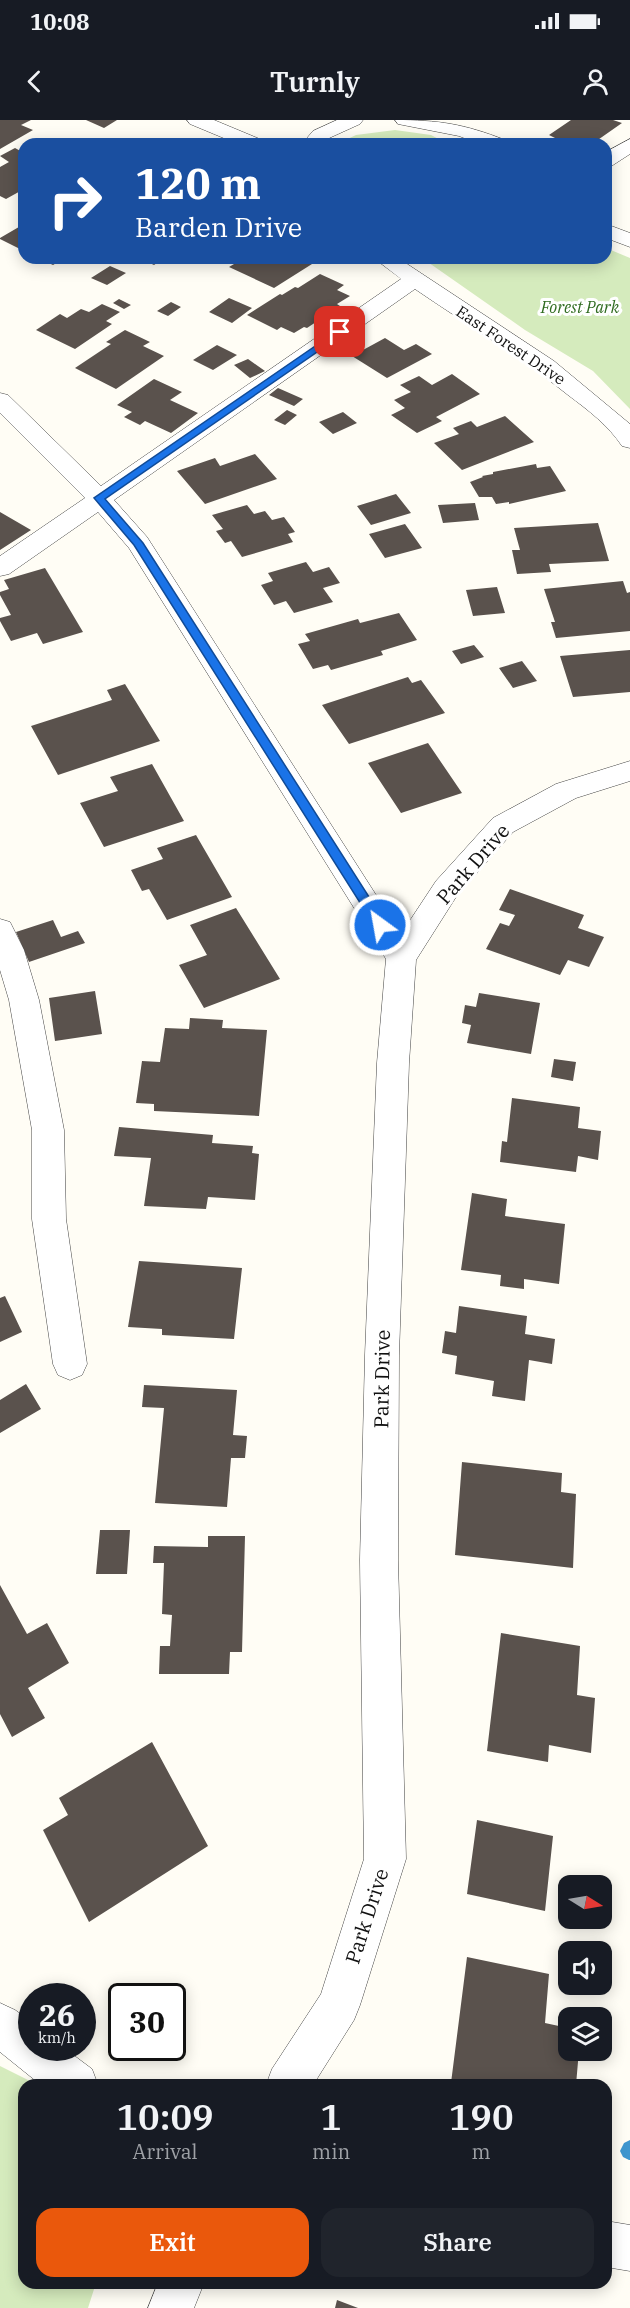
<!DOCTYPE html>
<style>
body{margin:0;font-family:"IBM Plex Serif",serif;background:#20242c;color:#f1f3f6;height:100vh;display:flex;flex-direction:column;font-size:22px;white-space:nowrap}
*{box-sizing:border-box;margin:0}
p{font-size:20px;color:#9ea1a6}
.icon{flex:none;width:33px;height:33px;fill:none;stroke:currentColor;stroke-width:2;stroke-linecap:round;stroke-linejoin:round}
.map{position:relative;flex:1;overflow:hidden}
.drawer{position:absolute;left:18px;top:1959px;width:594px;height:210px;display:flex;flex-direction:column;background:#171b24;border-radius:18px;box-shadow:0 3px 15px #0003}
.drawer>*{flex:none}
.hud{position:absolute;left:18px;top:18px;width:594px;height:126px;border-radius:18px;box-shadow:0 3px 15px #0003;background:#1a4fa0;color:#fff;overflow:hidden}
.needle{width:39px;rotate:101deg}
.tools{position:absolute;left:558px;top:1755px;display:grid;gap:12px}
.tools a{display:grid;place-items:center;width:54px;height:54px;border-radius:12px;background:#171b24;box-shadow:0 3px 15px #0003;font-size:30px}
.speed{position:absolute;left:18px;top:1863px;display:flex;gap:12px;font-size:30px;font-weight:700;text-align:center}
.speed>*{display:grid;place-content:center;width:78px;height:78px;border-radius:50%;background:#171b24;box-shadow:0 3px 15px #0003;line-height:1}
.speed small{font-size:15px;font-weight:400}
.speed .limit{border:3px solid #111;border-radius:9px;background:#fff;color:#111}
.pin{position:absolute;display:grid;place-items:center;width:51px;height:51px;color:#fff;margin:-26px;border-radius:12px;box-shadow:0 3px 9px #0006}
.me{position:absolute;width:66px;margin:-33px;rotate:328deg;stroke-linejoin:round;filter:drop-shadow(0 0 4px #0008)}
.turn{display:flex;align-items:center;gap:21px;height:126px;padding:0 18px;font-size:27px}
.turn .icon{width:78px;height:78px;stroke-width:2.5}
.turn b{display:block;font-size:42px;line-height:51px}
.eta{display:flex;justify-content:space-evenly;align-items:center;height:102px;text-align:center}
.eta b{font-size:36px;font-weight:600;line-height:42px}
.cta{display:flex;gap:12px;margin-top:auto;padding:12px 18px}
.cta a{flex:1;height:69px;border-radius:18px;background:#ea580c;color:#fff;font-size:24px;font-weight:600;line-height:69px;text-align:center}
.cta a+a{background:#20242c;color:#f1f3f6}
.status{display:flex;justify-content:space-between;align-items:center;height:42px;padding:0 30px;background:#171b24;direction:ltr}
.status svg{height:16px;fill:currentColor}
header{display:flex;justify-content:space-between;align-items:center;height:78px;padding:0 18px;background:#171b24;font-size:27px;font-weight:600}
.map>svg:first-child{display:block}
</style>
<div class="status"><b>10:08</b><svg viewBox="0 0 49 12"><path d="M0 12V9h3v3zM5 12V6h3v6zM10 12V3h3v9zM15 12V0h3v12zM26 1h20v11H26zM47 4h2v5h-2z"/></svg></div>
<header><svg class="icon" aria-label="back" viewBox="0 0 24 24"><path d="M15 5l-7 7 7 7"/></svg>Turnly<svg class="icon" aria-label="person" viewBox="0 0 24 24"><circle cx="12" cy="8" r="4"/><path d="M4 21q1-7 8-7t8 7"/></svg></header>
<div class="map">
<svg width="630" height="2188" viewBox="0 0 630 2188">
<rect width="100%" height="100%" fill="#fffdf5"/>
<path fill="#d5ebbd" d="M395 10 431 15 448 24H337L356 15Z
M606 128 630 138V289L593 251 525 210 422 138H606Z
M0 1946 38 1965H24V2163H96L88 2188H0Z"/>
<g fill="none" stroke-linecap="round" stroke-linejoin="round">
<path fill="#3f96cf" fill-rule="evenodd" d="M630 2020V2040H629L623 2037 620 2031 624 2023Z"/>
</g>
<path fill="#5a524d" d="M0 0H31L21 5 33 10 0 29Z
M86 0H117L104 8Z
M571 0H613L622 3 592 24H567L549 15Z
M15 28 24 33V69L6 79 0 76V47L9 42 0 36Z
M24 104V131L0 119V118Z
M38 138H65L53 145Z
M139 138H164L154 145Z
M244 138H300L312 144 274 168 229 147Z
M110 146 126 153 107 165 91 158Z
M320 154 344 165 337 170 350 176 337 184 340 186 307 208 304 207 294 213 281 207 277 210 247 195 280 174 282 175 295 167 298 168Z
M229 178 252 188 232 203 209 192Z
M119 179 131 185 124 189 113 183Z
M171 182 181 187 168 196 157 191Z
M102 184 120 192 106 201 112 204 75 229 36 210 60 194 67 198 81 189 89 192Z
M125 210 150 222 143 226 164 236 116 269 75 248 111 224 106 222Z
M385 218 404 230 416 224 432 234 387 258 352 236Z
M217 225 237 235 213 250 193 240Z
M248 239 265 251 250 258 234 245Z
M452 254 480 274 436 297 442 301 417 313 391 295 405 288 394 280 411 272 400 265 419 256 432 265Z
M154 259 182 272 170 280 198 293 171 313 145 301 140 305 124 297 132 292 117 285Z
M278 268 303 279 294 286 269 275Z
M287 290 297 295 285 305 274 300Z
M343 292 357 303 333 314 319 302Z
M505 296 534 322 462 350 434 323 459 314 453 308 471 301 477 307Z
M255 334 277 359 205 384 177 351 215 338 220 346Z
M536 344 537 348 550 346 566 371 509 384V382L496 384 492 377H479L470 362 483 357 482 356 493 354V352Z
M396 374 411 393 371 405 357 386Z
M475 383 479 400 443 403 438 385Z
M247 385 254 394 265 391 272 400 284 397 295 412 288 414 293 422 242 437 231 421 225 423 216 411 223 409 212 395Z
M0 392 31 410 0 430Z
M598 403 609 441 549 444 551 452 517 454 512 430H520L514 408Z
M405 404 422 428 385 438 369 414Z
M306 442 313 452 329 447 340 463 323 468 333 482 294 493 286 481 274 485 261 465 273 461 268 453Z
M45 448 83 512 43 524 37 513 11 521 0 501V498L11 495 0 475V472L9 469 4 460Z
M623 461 627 473 630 472V511L556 518 551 502H555L544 469Z
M497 467 505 493 473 496 466 470Z
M399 493 417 520 381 531 383 535 331 550 328 545 313 549 298 524 310 521 305 514 358 499 360 503Z
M474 525 484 537 461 544 452 531Z
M630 530V572L573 577 560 536Z
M522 541 537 561 513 568 499 548Z
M408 557 412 563 421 560 445 593 349 624 322 585Z
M125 564 160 621 58 655 31 606 112 580 107 570Z
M428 623 462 673 401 693 368 643Z
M152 644 184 701 104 727 80 683 118 671 110 657Z
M196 715 232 777 167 800 149 769 142 771 131 750 163 739 157 728Z
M510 769 584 795 578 808 604 817 589 847 568 840 560 855 486 829 500 803 509 806 515 795 499 790Z
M236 788 280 859 204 888 179 845 207 835 190 805Z
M53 800 61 817 78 811 85 823 29 842 16 812Z
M95 871 102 914 55 921 49 878Z
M479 873 540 883 531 934 467 923 471 905 462 903 465 885 476 887Z
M190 898 223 900 222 908 267 910 259 996 154 991V984L136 983 142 941 160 942 165 908 189 909Z
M554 939 576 942 573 961 551 957Z
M512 978 580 987 578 1008 601 1011 598 1040 578 1036 576 1052 500 1042 502 1021 507 1022Z
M119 1007 213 1015 212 1023 253 1026 252 1033 259 1034 255 1080 208 1077 206 1089 144 1086 151 1038 114 1036Z
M472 1073 507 1079 505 1096 565 1104 559 1164 524 1159V1169L500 1166 501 1155 461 1150Z
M139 1141 242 1148 234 1219 162 1215V1209L128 1207Z
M5 1176 22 1212 0 1222V1178Z
M459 1186 527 1196 525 1214 555 1219 552 1244 529 1240 525 1281 492 1276 494 1261 455 1254 457 1236 442 1233 445 1211 456 1213Z
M26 1264 41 1289 0 1313V1280Z
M144 1265 237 1270 233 1315 247 1316 245 1338H231L227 1387 155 1383 164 1288 142 1287Z
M462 1342 562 1353 561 1372 576 1374 573 1448 455 1435Z
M100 1410H130L127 1454H96Z
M208 1416H245L242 1532H230L229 1554H159L160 1526H170L172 1495 162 1494 164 1443H153L154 1426 208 1427Z
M0 1465 27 1514 47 1503 69 1543 28 1568 45 1598 12 1617 0 1594Z
M501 1513 580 1526 577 1575 595 1578 591 1633 549 1625 548 1642 487 1631Z
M152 1622 208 1726 89 1802 43 1710 68 1695 59 1678Z
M477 1700 553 1716 545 1791 467 1774Z
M467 1837 549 1854 545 1903 568 1908V1930H579L576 1965H461L451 1963Z
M337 2180 358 2188H335Z"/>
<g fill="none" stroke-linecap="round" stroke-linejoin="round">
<g stroke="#444" stroke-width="1">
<path id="minor" d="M187 0H214L262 20 265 24H238L190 4Z
M337 0H363L360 4 327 19 323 24H302L313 11Z
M395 0C439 0 464 4 505 20L508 24H480L459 16 398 4Z
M630 19V34L613 45 606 47V32Z
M606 104 630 113V127L606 118Z
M374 138H398L554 241 630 304V328L622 326C608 305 588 290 568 275 520 236 466 204 415 169L114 380 147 417 401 814 436 761 493 698 556 664 630 641V661L576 678 513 712 456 777 416 840 409 943 399 1235 398 1440 406 1739 360 1885 354 1900 313 1965H266L272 1949 321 1874 364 1739 360 1440 365 1235 377 943 386 839 129 428 98 392 9 454 0 456V436L85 378 0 293V273L8 275 101 366 401 159Z
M0 799 10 802 24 830 39 880 64 1010 66 1099 87 1244 82 1255 70 1260 58 1255 53 1244 32 1099V1010L9 880 0 850Z
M0 1883 15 1890 32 1902V1928H64L92 1949 98 1965H41L0 1932Z
M606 2101 630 2105V2151L606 2147Z
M158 2163H204L194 2188H148Z"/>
</g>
<use href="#minor" fill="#fff" fill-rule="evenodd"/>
</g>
<path fill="#1a73e8" stroke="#114b97" stroke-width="1.5" d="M340 209 343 210V214L105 379 143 423 385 802V808H376L134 425 94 378Z"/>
<g text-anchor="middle" stroke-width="6" stroke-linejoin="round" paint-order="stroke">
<g font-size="16" font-style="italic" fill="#2f6b1f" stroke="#fff">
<text x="580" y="193">Forest Park</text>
</g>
<g font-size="16" fill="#111" stroke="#fff">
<text transform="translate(511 225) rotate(34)" y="6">East Forest Drive</text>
</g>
<g font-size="20" fill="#111" stroke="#fff">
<text transform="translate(473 744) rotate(-49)" y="7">Park Drive</text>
<text transform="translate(382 1259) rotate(-89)" y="7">Park Drive</text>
<text transform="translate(367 1796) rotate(-72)" y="7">Park Drive</text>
</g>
</g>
</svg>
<div class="tools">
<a><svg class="needle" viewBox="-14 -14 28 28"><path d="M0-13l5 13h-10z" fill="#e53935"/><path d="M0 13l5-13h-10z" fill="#9ea1a6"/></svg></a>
<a><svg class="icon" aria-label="sound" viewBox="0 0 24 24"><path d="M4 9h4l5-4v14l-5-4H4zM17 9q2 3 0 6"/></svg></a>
<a><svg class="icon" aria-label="layers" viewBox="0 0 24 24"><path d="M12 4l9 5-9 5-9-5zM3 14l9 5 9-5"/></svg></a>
</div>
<div class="speed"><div>26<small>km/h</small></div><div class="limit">30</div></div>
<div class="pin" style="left:340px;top:212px;background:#d93025"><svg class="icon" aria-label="arrive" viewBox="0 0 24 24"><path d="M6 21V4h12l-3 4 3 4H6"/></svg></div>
<svg class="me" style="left:380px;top:805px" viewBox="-20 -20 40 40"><circle r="17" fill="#1a73e8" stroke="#fff" stroke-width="3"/><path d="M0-11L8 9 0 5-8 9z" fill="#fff"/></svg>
<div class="hud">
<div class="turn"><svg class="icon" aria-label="right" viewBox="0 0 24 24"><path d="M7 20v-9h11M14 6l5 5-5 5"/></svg><div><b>120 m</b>Barden Drive</div></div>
</div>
<section class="drawer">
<div class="eta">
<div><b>10:09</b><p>Arrival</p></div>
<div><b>1</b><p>min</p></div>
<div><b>190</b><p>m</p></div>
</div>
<div class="cta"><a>Exit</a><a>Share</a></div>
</section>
</div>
